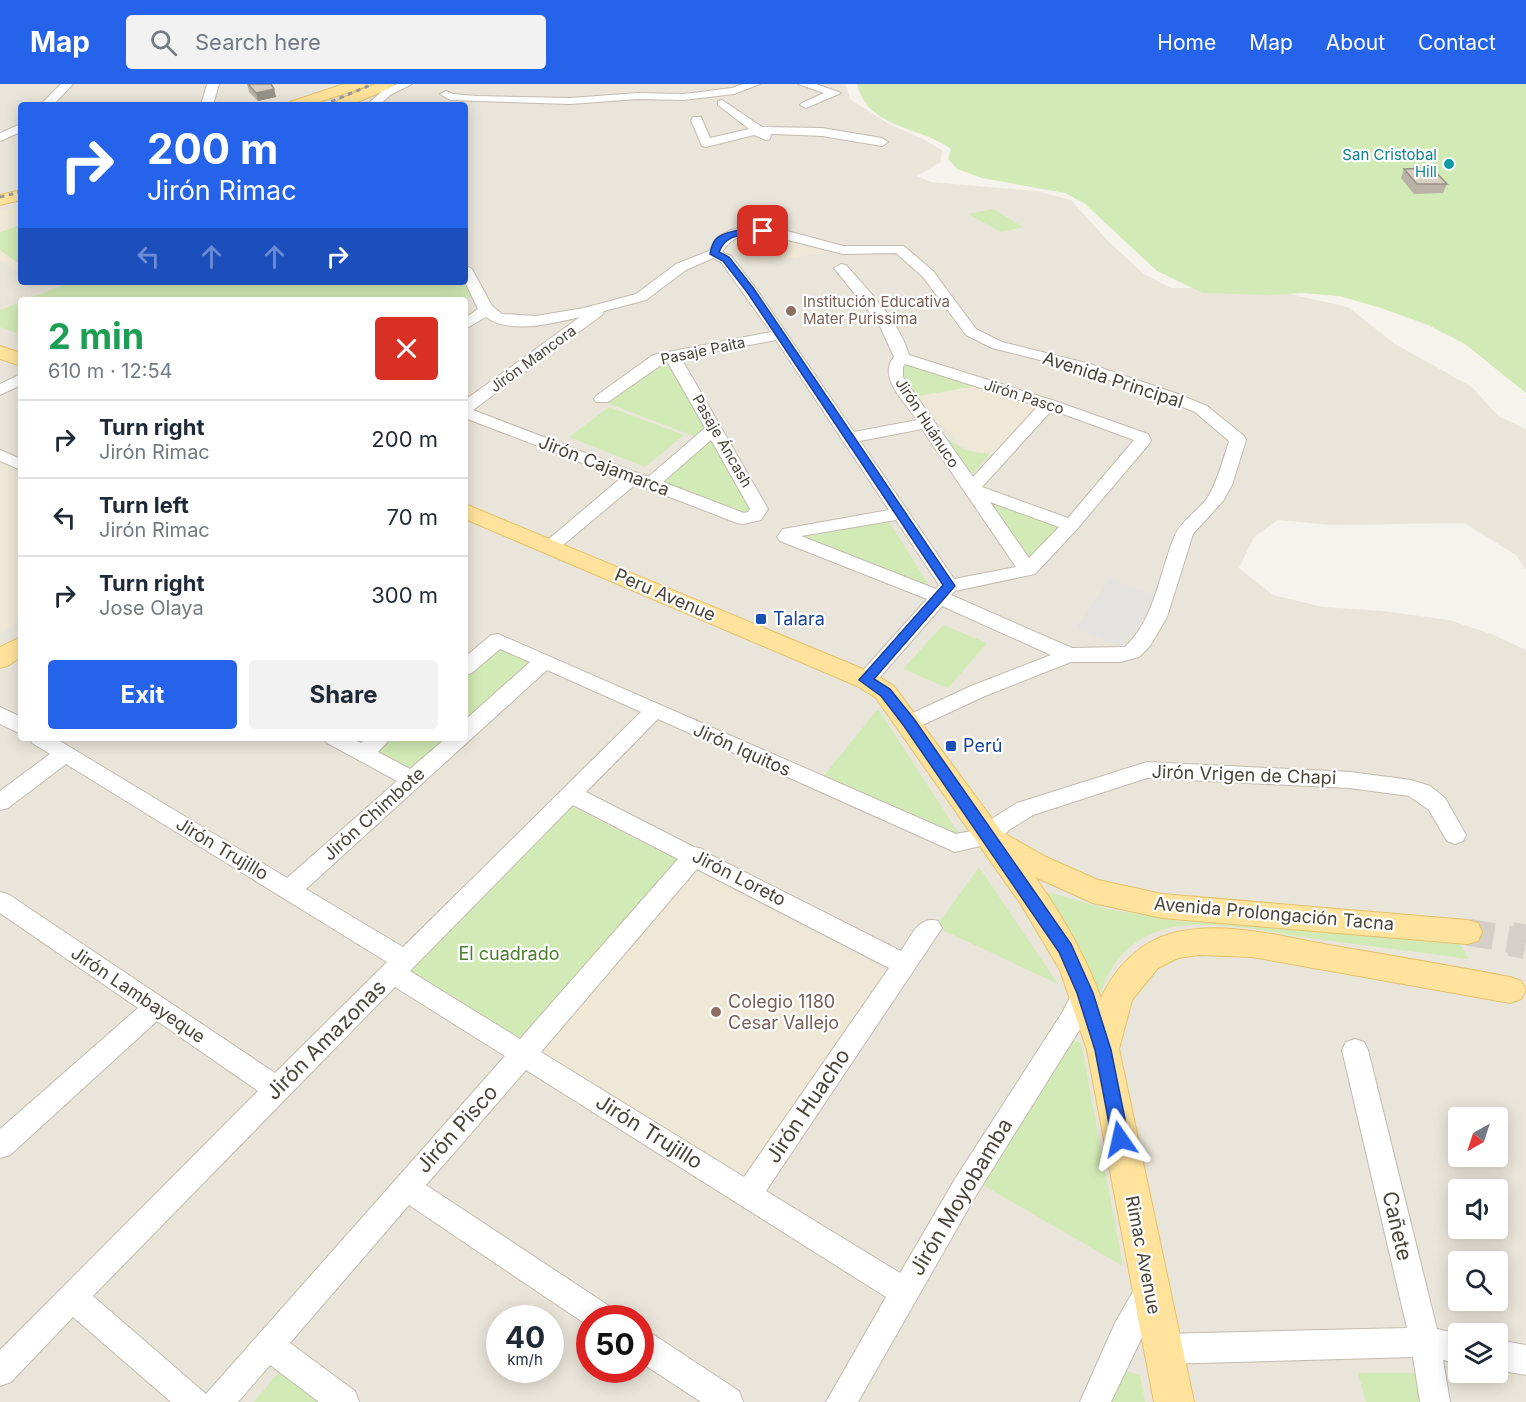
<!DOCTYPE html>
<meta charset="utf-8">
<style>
body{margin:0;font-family:Inter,sans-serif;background:#f2f2f3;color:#1f2937;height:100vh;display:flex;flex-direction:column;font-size:22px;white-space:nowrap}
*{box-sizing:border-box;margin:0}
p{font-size:20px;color:#747a83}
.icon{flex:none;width:33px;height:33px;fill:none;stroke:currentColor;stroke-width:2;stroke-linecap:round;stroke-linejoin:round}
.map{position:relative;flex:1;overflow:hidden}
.sheet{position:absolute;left:18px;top:213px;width:450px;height:444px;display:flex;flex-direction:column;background:#fff;border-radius:6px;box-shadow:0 3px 15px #0003}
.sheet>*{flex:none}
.hud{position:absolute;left:18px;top:18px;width:450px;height:183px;border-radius:6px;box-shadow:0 3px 15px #0003;background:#2563eb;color:#fff;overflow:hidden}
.needle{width:39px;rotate:219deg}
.controls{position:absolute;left:1448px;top:1023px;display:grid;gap:12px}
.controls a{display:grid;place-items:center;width:60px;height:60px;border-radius:6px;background:#fff;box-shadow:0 3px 15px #0003;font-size:30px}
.speed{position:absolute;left:486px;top:1221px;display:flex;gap:12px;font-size:30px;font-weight:700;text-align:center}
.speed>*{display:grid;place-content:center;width:78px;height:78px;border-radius:50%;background:#fff;box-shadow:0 3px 15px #0003;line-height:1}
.speed small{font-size:15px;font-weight:400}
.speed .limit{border:9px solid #d22;background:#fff;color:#111}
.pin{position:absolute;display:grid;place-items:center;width:51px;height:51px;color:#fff;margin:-26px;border-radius:12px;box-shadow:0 3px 9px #0006}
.me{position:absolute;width:66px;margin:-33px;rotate:349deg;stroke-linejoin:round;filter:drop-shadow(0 0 4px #0008)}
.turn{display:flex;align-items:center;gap:21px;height:126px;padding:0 30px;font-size:27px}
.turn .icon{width:78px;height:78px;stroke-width:2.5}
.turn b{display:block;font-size:42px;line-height:51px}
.lanes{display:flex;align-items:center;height:57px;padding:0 30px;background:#0003;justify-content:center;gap:30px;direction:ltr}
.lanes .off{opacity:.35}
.round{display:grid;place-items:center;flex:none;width:63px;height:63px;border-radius:6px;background:#f2f2f3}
.summary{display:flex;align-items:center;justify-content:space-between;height:102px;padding:0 30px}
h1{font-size:36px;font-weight:700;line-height:45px;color:#1e9e55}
.button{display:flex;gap:12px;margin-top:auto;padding:12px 30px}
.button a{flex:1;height:69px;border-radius:6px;background:#2563eb;color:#fff;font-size:24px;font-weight:700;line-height:69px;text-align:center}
.button a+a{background:#f2f2f3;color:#1f2937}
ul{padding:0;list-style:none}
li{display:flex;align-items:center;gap:18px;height:78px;padding:0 30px;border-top:2px solid #e0e1e3}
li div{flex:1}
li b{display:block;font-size:22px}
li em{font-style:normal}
header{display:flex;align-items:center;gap:36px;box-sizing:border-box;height:84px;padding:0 30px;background:#2563eb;color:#fff}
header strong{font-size:28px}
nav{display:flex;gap:33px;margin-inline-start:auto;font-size:21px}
.search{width:420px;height:54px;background:#f2f2f3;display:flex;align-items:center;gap:15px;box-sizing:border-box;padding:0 21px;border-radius:6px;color:#747a83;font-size:22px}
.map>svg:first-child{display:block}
</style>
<header>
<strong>Map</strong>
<div class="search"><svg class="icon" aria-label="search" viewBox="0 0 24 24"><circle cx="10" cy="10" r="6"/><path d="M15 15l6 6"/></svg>Search here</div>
<nav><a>Home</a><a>Map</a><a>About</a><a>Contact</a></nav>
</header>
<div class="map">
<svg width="1526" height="1318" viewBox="0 0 1526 1318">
<rect width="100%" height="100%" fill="#f6f3ec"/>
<path fill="#eae5da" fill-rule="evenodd" d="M0 0H845L851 16 891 41 923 55 942 66 941 78 917 92 931 98 1037 107 1071 116 1108 157 1144 190 1171 204H1262L1348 223 1395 260 1472 303 1498 332 1526 345V486L1516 471 1464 439 1330 441 1278 436 1254 453 1239 484 1273 511 1323 523 1383 527 1449 536 1494 551 1526 566V1318H0ZM21 21H465V198H21ZM21 216H465V654H21ZM1458 1034H1497V1072H1458ZM1458 1106H1497V1144H1458ZM1458 1178H1497V1216H1458ZM500 1234H550V1286H500ZM590 1234H640V1286H590ZM1458 1250H1497V1288H1458Z"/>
<path fill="#efe8d6" d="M21 122V190L0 176V127Z
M762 148 816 163 823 169 750 180 731 154 744 150Z
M981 301 1039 321 997 367 990 369 974 367 958 360 918 312Z
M0 379 21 390V536L0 550Z
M694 786 889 887 744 1098 536 969Z"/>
<path fill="#d2eab5" d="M857 0H1526V309L1465 260 1428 241 1381 224 1339 212 1302 209 1270 211 1203 209 1157 187 1085 120 1065 109 982 94 957 85 948 75 951 65C920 42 868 45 857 0Z
M993 125 1023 143 1001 148 968 130Z
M21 141V180H19L0 166V148Z
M71 198H463L472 212 465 216H25Z
M21 218V251L0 243V226Z
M669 274 709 345 698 354 602 317Z
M907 279 981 301 918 312 901 291V285Z
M609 323 684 351 645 383 569 353Z
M944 353 967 367 990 370 969 393Z
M710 356H714L756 428 747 433 655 398Z
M980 412 1061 442 1029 481Z
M888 436 932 506 800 454Z
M943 541 987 559 948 604 903 585Z
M495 562 534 581 465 642V588Z
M878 625 960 751H942L821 695Z
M387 654H451L411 689 371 668Z
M565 719 679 777 517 960 400 887Z
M979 783 1058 900 936 843Z
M1044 807 1107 825 1179 837 1456 853 1469 875C1416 868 1363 861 1310 854 1264 848 1195 830 1151 850 1124 861 1109 884 1100 911L1079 864Z
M1067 954 1081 959 1123 1182 976 1097Z
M282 1284 324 1318H254Z
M1120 1285 1140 1291 1145 1318H1106Z
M1358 1289H1417L1422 1318H1366Z"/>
<path fill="#e5e3e0" d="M1110 495 1154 511 1146 531 1123 564 1076 544Z"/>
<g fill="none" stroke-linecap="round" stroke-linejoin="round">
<path stroke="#d4d0c8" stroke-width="27" stroke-dasharray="27 14" stroke-linecap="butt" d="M1467 848 1520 857"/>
<path stroke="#d4d0c8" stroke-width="34" stroke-dasharray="34 17" stroke-linecap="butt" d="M1511 855 1526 858"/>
<g stroke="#c2bbae" stroke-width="2">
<path id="minor" d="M61 0H73L53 21H40Z
M207 0H219L213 21H201Z
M397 0H412L390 11 380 21H367L382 7Z
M743 0H760L734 10 684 16 638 15 570 20 450 16 440 10 446 7 453 10 477 12 570 14 638 9 684 10 732 4Z
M798 0H816L841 9 806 24 800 21 802 19 824 9Z
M722 16 762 43 822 44 882 54 888 58 882 62 822 52 776 50H771L770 55 766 56 754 51 706 63 702 62 691 36 693 33H701L710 54 749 45 718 21V17Z
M21 40V48L0 57V49Z
M751 142 787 147 843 162H904L933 187 976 245 1002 258 1090 280 1178 310 1207 322 1244 352 1246 356 1232 401 1223 417 1193 450 1167 533 1150 562 1139 573 1120 578H1071L985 612 916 644 909 646 902 644 899 639 902 634 971 602 1051 571 942 522 873 601 866 603 859 601 856 596 859 591 927 515 780 457 777 453 783 445 789 444 889 426 776 256 681 274 768 425 761 436 743 440 737 439 636 400 556 467H544L541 463 544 459 621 394 465 334V316L580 233C554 239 510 251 486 233L465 245V234L478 225 465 198V181L472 185 492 222 502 230 536 232 584 224 636 210 676 180 709 167 718 153 731 146ZM751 150 784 155 843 170 896 169 923 193 966 251 992 264 1080 286 1166 316 1195 328 1229 357C1223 376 1218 396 1208 413 1199 426 1182 436 1175 451 1159 489 1156 533 1125 563L1072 564 951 511 955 507 1035 490 1077 445 1149 360 1151 356 1148 350 1055 317 909 271C899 236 869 208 846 181L841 180 834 184 879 240 894 273C877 293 905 318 917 336L854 348 755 203 731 172 722 168C730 156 737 152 751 150ZM713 174 721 178 771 248 653 271 596 312 594 315 596 318H608L667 277 705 344 648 393 473 326 602 231 604 227 646 216 686 186ZM905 280 1038 322 973 393 903 293V283ZM1052 326 1134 356 1068 434 982 403ZM922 345 1016 483 954 495 860 357ZM711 356 750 425 748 428 744 429 663 398ZM990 418 1059 443 1029 474ZM896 436 939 501 936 505 801 452Z
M21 290V301L0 311V300Z
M0 366 21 375V386L0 377Z
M498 550 956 750 982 745 993 734 1017 719 1147 678 1350 688 1411 696 1430 702 1445 714 1466 751 1463 757 1455 760 1447 757 1429 726 1409 712 1350 704 1147 694 1033 731 1009 746 997 758 955 768 658 635 586 708 694 763 703 765 705 768 901 867C911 852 919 831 938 837L942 844 766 1107 900 1189 955 1095 1062 929 1076 902 1085 899 1094 902 1097 909 1080 945 975 1113 858 1318H826L886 1213 526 986 426 1101 612 1224 617 1234H590V1243L409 1121 290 1259 355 1307 359 1318H319L270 1281 238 1318H171L73 1233 11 1298 0 1302V1266L258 1007 157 937 10 1071 0 1074V1045L138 924 0 829V808L8 810 275 989 387 878 66 680 8 724 0 726V707L50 670 32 659 29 654H55L287 794 397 697 327 659 324 654H351L361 659 367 654H391L378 668 410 685 446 654H465V636L530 578 500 565 472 589 465 591V573L491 551ZM547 586 641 628 403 863 306 805ZM573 721 678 775 520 955 410 887ZM697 785 889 884 744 1093 541 968ZM395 903 505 972 206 1310 93 1212Z
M0 623 21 633V650L0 640Z
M1355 955 1364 958 1368 966 1437 1245 1459 1250 1458 1279 1443 1276 1450 1318H1420L1413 1273 1162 1280 1151 1276 1147 1265 1151 1254 1162 1250 1407 1244 1342 966 1346 958Z
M1150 1191 1160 1195 1165 1205 1111 1318H1080L1115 1239 1140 1195Z
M640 1245 651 1249 739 1307 743 1318H701L640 1278Z
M1497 1256 1526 1261V1291L1497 1286Z"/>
</g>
<g stroke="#e6c16a" stroke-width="2">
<path id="major" d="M344 0H366L364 3 310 21H288L290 18Z
M375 0H394L392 3 351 21H337L336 19 338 16Z
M21 106V116L0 121V111Z
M0 262 21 269V282L0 275Z
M465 420 875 590 894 602 1002 748 1046 773 1098 796 1162 810 1467 836 1478 839 1482 848 1478 857 1467 860 1162 834 1093 819 1035 793C1062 831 1085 870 1101 914 1115 884 1139 858 1173 849 1225 836 1283 853 1335 862 1393 872 1452 882 1510 893L1521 897 1526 906 1521 915 1510 919 1252 873 1199 871 1178 874 1158 884 1132 916 1119 965 1194 1318H1154L1087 966 1060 886 1022 822 876 614 857 602 465 435Z
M21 553V573L9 581 0 584V563Z"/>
</g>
<use href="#minor" fill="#fff" fill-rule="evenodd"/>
<use href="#major" fill="#ffe39c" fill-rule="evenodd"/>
<path stroke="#9a9a9a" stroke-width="3" stroke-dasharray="4.5 4.5" stroke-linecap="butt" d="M323 21 373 0
M0 113 21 108"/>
</g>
<path fill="#bab2a6" d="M247 0H271L274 5 276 13 258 17 249 8Z
M1404 85 1447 100 1443 109 1414 110 1401 94Z"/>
<path fill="#979187" d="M274 5 276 13 258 17 256 9Z"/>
<path fill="#d8cfc1" stroke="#979187" stroke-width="1.5" d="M248 0H271L274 5 256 9Z
M1432 84 1447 100H1417L1404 85Z"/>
<path fill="#2563eb" stroke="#184099" stroke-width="1.5" d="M763 144 767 147 766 149C747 152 727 147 719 168L729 173 754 205 955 502 874 595 890 605 914 635 1071 860 1093 909 1111 966 1129 1055 1127 1061 1120 1063 1114 1061 1112 1055 1095 966 1077 909 1059 868 904 642 881 612 859 596 943 501 747 208 723 177 710 170C711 165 713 159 715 156 725 145 750 145 763 144Z"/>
<circle fill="#0f9aa8" stroke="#fff" stroke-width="2" cx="1449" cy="80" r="6"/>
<g fill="#8d6e63" stroke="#fff" stroke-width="2">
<circle cx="791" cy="227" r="6"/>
<circle cx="716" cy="928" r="6"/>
</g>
<g fill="#1a4fb4" stroke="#fff" stroke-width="2">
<rect x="755" y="529" width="12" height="12" rx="3"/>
<rect x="945" y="656" width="12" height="12" rx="3"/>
</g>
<g text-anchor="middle" stroke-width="4.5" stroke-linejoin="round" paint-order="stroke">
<g font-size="15" fill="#0d838f" stroke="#fff" text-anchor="end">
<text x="1437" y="76">San Cristobal<tspan x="1437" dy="17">Hill</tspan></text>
</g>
<g font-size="15" fill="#785e54" stroke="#fff" text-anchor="start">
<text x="803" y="223">Institución Educativa<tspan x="803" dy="17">Mater Purissima</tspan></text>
</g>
<g font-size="15" fill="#4b4439" stroke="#fff">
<text transform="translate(703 267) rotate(-12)" y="5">Pasaje Paita</text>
<text transform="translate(533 275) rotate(-36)" y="5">Jirón Mancora</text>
<text transform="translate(1024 313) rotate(18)" y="5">Jirón Pasco</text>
<text transform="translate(927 339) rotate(57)" y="5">Jirón Huánuco</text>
<text transform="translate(722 357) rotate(60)" y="5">Pasaje Áncash</text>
</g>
<g font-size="18" fill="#4b4439" stroke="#fff">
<text transform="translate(1113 296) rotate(18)" y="6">Avenida Principal</text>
<text transform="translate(604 382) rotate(21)" y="6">Jirón Cajamarca</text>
<text transform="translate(665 511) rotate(23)" y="6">Peru Avenue</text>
<text transform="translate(742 666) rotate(24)" y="6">Jirón Iquitos</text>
<text transform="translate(1244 691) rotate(2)" y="6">Jirón Vrigen de Chapi</text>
<text transform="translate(374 730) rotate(-42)" y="6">Jirón Chimbote</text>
<text transform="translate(222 765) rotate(31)" y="6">Jirón Trujillo</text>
<text transform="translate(739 794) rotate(27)" y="6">Jirón Loreto</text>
<text transform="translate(1274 830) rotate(5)" y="6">Avenida Prolongación Tacna</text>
<text transform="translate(138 911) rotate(34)" y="6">Jirón Lambayeque</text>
<text transform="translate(1143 1171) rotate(79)" y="6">Rimac Avenue</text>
</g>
<g font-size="18" fill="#164399" stroke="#fff" text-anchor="start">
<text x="773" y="541">Talara</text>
<text x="963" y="668">Perú</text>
</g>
<g font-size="18" fill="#4a7f2a" stroke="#fff">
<text x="509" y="876">El cuadrado</text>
</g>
<g font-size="18" fill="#785e54" stroke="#fff" text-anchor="start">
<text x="728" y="924">Colegio 1180<tspan x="728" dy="21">Cesar Vallejo</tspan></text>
</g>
<g font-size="21" fill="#4b4439" stroke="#fff">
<text transform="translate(326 956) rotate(-45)" y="7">Jirón Amazonas</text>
<text transform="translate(808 1022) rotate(-56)" y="7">Jirón Huacho</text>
<text transform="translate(457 1045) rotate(-48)" y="7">Jirón Pisco</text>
<text transform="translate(649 1048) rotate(32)" y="7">Jirón Trujillo</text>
<text transform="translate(961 1113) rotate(-59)" y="7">Jirón Moyobamba</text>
<text transform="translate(1397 1142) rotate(77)" y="7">Cañete</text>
</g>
</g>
</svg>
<div class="controls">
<a><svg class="needle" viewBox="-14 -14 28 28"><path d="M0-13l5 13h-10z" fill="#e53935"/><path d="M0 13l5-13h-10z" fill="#747a83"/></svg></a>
<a><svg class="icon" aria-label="sound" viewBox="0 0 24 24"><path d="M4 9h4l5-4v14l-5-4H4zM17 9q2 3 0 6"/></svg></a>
<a><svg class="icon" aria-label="search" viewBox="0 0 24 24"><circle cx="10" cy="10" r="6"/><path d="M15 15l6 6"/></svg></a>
<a><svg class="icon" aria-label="layers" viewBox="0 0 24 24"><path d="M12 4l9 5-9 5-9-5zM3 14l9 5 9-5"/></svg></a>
</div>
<div class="speed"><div>40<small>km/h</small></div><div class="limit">50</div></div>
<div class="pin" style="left:763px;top:147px;background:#d93025"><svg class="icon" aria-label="arrive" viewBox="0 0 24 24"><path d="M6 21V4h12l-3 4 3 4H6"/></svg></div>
<svg class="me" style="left:1120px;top:1055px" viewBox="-20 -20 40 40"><path d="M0-17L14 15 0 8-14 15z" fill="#2563eb" stroke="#fff" stroke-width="4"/></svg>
<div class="hud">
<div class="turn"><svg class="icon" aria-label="right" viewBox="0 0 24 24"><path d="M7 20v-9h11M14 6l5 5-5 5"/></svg><div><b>200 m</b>Jirón Rimac</div></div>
<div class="lanes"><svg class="icon off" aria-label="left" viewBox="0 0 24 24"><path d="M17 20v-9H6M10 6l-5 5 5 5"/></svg><svg class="icon off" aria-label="ahead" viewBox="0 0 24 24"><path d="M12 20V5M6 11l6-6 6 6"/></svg><svg class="icon off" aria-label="ahead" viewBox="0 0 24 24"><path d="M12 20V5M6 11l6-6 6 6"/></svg><svg class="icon" aria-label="right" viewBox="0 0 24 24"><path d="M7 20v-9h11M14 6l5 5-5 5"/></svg></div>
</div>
<section class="sheet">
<div class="summary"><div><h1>2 min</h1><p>610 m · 12:54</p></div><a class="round" style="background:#d93025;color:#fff"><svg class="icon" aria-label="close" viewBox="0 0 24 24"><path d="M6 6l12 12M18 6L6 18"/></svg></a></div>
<ul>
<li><svg class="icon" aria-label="right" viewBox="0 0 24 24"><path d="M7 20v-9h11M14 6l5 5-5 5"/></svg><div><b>Turn right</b><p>Jirón Rimac</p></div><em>200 m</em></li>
<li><svg class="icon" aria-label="left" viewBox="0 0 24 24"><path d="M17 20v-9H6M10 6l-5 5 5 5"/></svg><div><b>Turn left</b><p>Jirón Rimac</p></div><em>70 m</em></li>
<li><svg class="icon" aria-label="right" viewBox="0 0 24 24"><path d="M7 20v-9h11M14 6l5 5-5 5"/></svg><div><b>Turn right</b><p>Jose Olaya</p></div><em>300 m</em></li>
</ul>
<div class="button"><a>Exit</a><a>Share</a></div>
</section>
</div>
